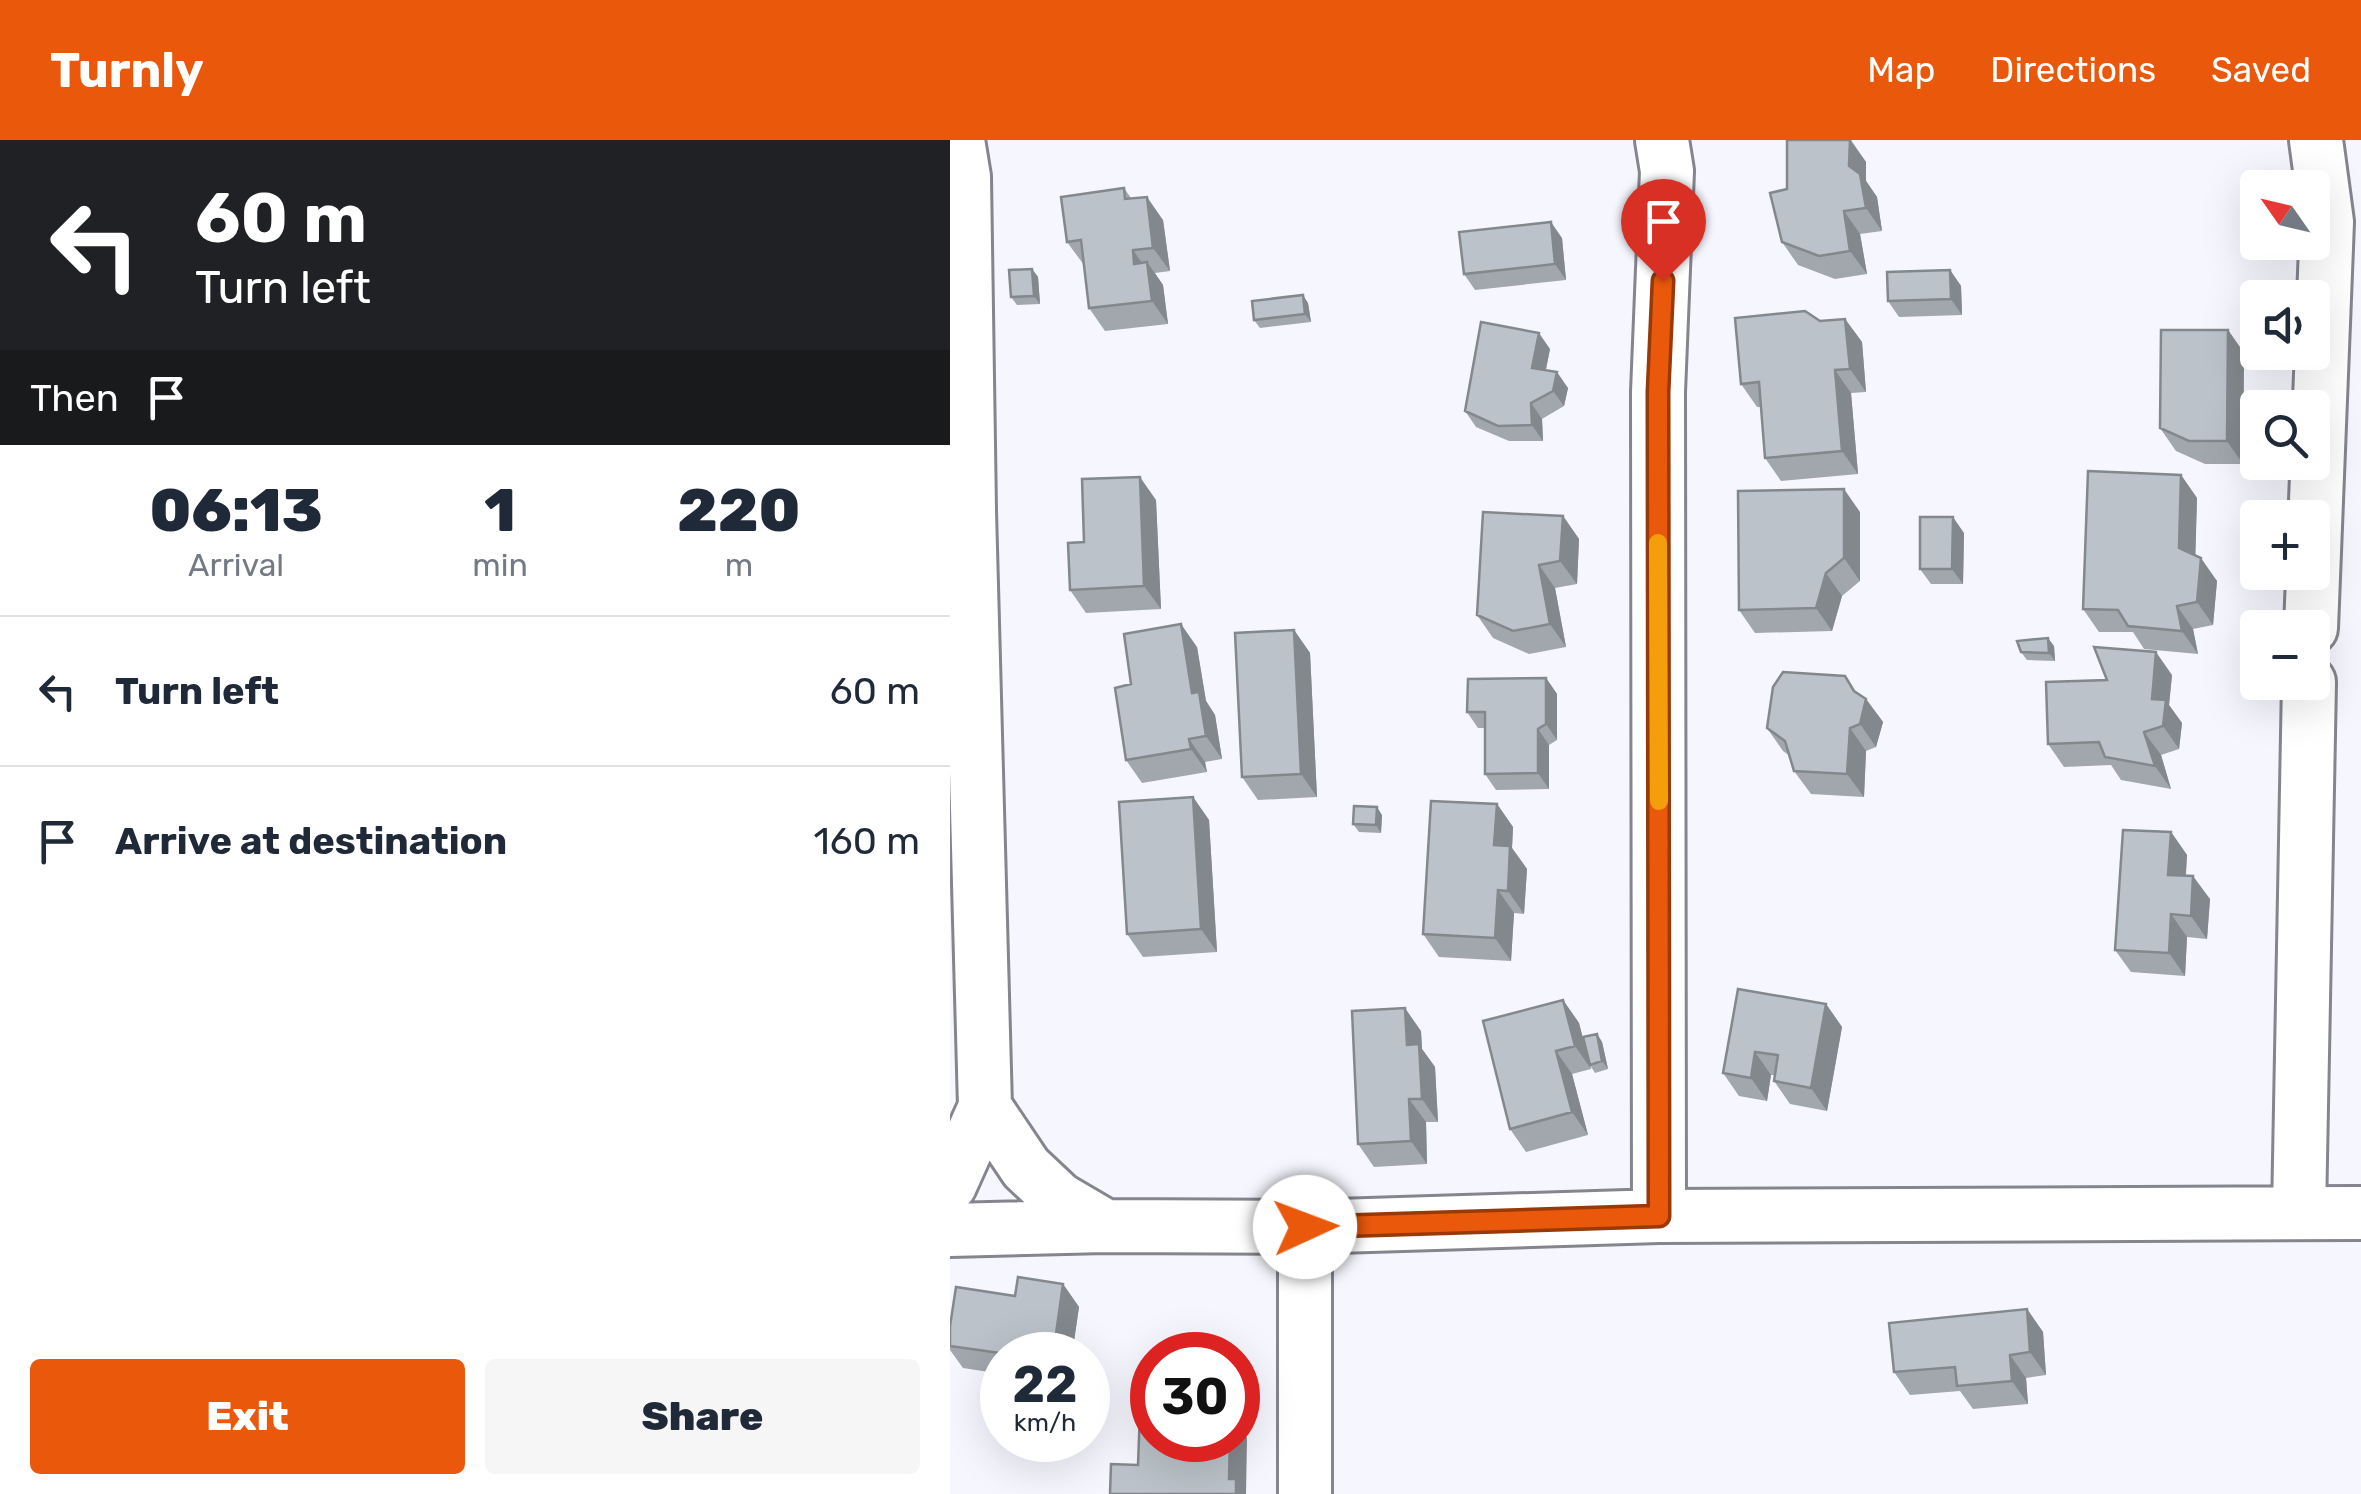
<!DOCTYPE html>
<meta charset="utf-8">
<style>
body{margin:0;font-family:Rubik,sans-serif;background:#f6f6f7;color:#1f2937;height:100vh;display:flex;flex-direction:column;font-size:38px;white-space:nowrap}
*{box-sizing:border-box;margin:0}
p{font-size:32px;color:#747a83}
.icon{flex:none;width:55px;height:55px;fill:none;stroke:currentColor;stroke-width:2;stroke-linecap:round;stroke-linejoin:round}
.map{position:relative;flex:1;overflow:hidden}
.side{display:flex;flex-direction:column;background:#fff;width:950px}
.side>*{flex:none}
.hud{background:#202124;color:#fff;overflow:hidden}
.needle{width:65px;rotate:304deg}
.controls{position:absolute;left:1290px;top:30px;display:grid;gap:20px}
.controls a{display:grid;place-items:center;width:90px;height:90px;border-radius:10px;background:#fff;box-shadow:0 10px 40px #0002;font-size:50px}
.speed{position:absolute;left:30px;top:1192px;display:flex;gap:20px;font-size:50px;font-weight:700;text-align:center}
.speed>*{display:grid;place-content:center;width:130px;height:130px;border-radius:50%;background:#fff;box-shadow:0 10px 40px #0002;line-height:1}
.speed small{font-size:25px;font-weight:400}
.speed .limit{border:15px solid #d22;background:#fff;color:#111}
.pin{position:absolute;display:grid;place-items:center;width:85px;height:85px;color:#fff;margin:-102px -42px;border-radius:50% 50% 50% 0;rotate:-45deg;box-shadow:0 0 10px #0007}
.pin .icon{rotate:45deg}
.me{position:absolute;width:110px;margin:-55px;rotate:88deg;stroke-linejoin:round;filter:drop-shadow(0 0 8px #0008)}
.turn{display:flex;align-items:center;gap:35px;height:210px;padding:0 30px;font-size:45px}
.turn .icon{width:130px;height:130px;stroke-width:2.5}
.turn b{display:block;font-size:70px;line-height:85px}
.then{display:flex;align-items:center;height:95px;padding:0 30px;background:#0003;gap:20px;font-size:38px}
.eta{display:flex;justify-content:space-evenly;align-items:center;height:170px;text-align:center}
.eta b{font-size:60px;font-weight:800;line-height:70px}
.primary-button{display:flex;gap:20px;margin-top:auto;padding:20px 30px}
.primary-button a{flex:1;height:115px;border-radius:10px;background:#ea580c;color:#fff;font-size:40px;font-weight:800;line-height:115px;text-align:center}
.primary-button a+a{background:#f6f6f7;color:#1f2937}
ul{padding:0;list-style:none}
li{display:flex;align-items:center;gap:30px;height:150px;padding:0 30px;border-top:2px solid #e0e1e3}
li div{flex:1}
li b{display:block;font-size:38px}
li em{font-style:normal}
header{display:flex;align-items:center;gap:60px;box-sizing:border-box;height:140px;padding:0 50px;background:#ea580c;color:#fff}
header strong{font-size:48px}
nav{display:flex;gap:55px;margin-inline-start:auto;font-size:35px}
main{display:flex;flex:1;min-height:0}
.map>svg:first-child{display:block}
</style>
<header>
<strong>Turnly</strong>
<nav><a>Map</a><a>Directions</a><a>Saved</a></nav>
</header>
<main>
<section class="side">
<div class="hud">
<div class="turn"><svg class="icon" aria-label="left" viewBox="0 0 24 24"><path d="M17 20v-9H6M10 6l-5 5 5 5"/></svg><div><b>60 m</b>Turn left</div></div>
<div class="then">Then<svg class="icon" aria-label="arrive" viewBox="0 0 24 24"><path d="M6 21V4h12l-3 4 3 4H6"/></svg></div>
</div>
<div class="eta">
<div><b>06:13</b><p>Arrival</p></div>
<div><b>1</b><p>min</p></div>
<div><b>220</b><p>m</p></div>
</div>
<ul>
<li><svg class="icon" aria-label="left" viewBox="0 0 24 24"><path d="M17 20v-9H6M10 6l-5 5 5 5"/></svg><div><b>Turn left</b></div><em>60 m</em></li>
<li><svg class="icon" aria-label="arrive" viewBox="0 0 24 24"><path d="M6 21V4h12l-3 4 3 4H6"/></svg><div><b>Arrive at destination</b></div><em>160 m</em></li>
</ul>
<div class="primary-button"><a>Exit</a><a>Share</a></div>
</section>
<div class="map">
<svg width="1411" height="1354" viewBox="0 0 1411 1354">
<rect width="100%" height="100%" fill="#f6f7fe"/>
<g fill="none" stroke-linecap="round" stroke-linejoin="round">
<g stroke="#84858d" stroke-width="58">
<path id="minor" d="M8 0 14 37 19 371 35 967
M1361 488 1377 82 1366 0
M0 1045 35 967 76 1028 109 1059 155 1086
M1349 1073 1359 542
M709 1076 708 252 717 31 712 0
M0 1090 155 1086 355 1087 709 1076 1411 1073
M355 1354V1087"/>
</g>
<use href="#minor" stroke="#fff" stroke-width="52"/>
</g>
<path fill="#a1a7ad" d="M837 0H901L916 22V41L927 57 932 91 910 94 917 134 885 139 848 125 832 102 837 49Z
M174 48 181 58 213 80 220 131 205 133 213 145 218 184 155 191 139 168 134 125 117 102Z
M612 98 616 140 525 150 514 134Z
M82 129 88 137 90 164 67 165 61 157Z
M1000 130 1011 146 1012 175 949 177 938 161Z
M358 163 361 182 310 188 304 180Z
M895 179 912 202 916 252 901 253 908 334 831 341 815 318 811 267H807L791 244 870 181Z
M1278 190 1294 213 1293 324H1255L1226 311 1210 288Z
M600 209 596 230 618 248 614 266 592 279 593 301H559L526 287 515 271Z
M1231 335 1247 358 1245 416 1267 441 1263 485 1243 489 1248 514 1194 509 1183 492H1149L1133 469Z
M206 360 211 469 136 473 120 450 134 402Z
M910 372V441L892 456 882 491 805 493 789 470Z
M613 376 629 399 627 444 605 448 616 507 579 514 543 498 527 475Z
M1014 393 1013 444H981L970 429Z
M344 490 360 513 367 657 308 660 292 637Z
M1104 506 1105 521 1077 520 1071 512Z
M247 507 256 561 265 575 272 619 255 622 257 632 192 643 176 620 181 544Z
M1222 535 1219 565 1232 583 1229 609 1211 615 1221 649 1171 640 1161 625 1114 627 1098 604 1157 540Z
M596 538 607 554V600L599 605V649L546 650 535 634V588H528L517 572Z
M906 552 916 559 933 582 926 607 916 611 914 657 861 654 844 631 840 616 833 611 817 588Z
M243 657 259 680 267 812 193 817 177 794Z
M547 664 563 687 562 708 577 729 574 774 564 773 561 821 489 817 473 794Z
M432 675 431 693 409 692 403 684Z
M1221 692 1237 715 1236 736 1260 759 1257 799 1237 797 1235 836 1181 832 1165 810Z
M613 860 629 883 638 920 647 894 652 902 658 929 645 933 640 925 641 929 622 934 638 995 576 1012 560 989Z
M876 864 892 887 877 971 840 964 824 941 825 935H821L817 961 789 956 773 933Z
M471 891 472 909 485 927 488 982H476L477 1024 424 1027 408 1004Z
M113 1144 129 1167 122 1215H52V1234L13 1228 0 1210V1186L65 1156Z
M1077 1169 1093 1192 1096 1235 1076 1238 1078 1264 1023 1269 1010 1251 960 1255 944 1232Z"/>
<path fill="#83888d" d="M900 0 916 22V41L927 57 932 91 916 68 899 26Z
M197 57 213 80 220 131 203 108Z
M894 71 910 94 917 134 900 111Z
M601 82 612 98 616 140 605 124Z
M183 110 198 132 197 122 213 145 218 184 202 161 184 124Z
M82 129 88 137 90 164 84 156Z
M1000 130 1011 146 1012 175 1001 159Z
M353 155 358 163 361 182 355 174Z
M895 179 912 202 916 252 900 229Z
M1278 190 1294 213 1293 324 1277 301Z
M589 193 600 209 593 243 582 228Z
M885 230 901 253 908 334 892 311Z
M607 232 618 248 614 266 603 251Z
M581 263 592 279 593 301 582 285Z
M1231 335 1247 358 1245 431 1229 408Z
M190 337 206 360 211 469 194 446Z
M894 349 910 372V441L894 418Z
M613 376 629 399 627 444 610 421Z
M1003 377 1014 393 1013 444 1002 429Z
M1251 418 1267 441 1263 485 1247 462Z
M589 425 605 448 616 507 600 484Z
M876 433 892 456 882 491 866 468Z
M1227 466 1243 489 1248 514 1232 491Z
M231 484 247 507 256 561 265 575 272 619 256 596 242 553Z
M344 490 360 513 367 657 351 634Z
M1098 498 1104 506 1105 521 1099 513Z
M1206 512 1222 535 1219 565 1232 583 1229 609 1213 586 1202 559Z
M596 538 607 554V600L596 584Z
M916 559 933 582 926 607 910 584Z
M900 588 916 611 914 657 897 634Z
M588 589 599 605V649L588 633Z
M1194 592 1211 615 1221 649 1205 626Z
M239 599 255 622 257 632 241 609Z
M243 657 259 680 267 812 251 789Z
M547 664 563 687 562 708 577 729 574 774 558 751 544 705Z
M427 667 432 675 431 693 426 685Z
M1221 692 1237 715 1234 758 1218 735Z
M1243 736 1260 759 1257 799 1241 776Z
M548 750 564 773 561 821 545 798Z
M1221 774 1237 797 1235 836 1219 813Z
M613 860 629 883 641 929 625 906Z
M876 864 892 887 877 971 861 948Z
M455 868 471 891 472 909 485 927 488 982 472 959 457 905Z
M647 894 652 902 658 929 652 921Z
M606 911 622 934 638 995 622 972Z
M805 912 821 935 817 961 801 938Z
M459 959 476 982 477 1024 461 1001Z
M113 1144 129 1167 122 1215H103Z
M1077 1169 1093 1192 1096 1235 1080 1212Z
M1060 1215 1076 1238 1078 1264 1062 1241Z
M288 1284 297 1298 296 1354H286L279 1339 280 1300H288Z"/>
<path fill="#bbc2c9" stroke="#83888d" stroke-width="2.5" d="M837 0H900L899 26 910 34 916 68 894 71 900 111 869 116 832 102 820 53 837 49Z
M174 48 175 59 197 57 203 108 183 110 184 124 197 122 202 161 139 168 131 100 117 102 111 57Z
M601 82 605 124 514 134 509 92Z
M82 129 84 156 61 157 59 130Z
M1000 130 1001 159 938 161 937 132Z
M353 155 355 174 304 180 302 161Z
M855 171 870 181 895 179 900 229 885 230 892 311 815 318 809 242 791 244 785 178Z
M531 182 589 193 582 228 607 232 603 251 581 263 582 285 548 286 515 271Z
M1211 190H1278L1277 301H1239L1210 288Z
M1138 331 1231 335 1229 408 1251 418 1247 462 1227 466 1232 491 1178 486 1168 470 1133 469Z
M190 337 194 446 120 450 118 403 134 402 132 339Z
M894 349V418L876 433 866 468 789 470 788 351Z
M533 372 613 376 610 421 589 425 600 484 563 491 527 475Z
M970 377H1003L1002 429H970Z
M231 484 242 553 249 552 256 596 239 599 241 609 176 620 165 548 181 544 174 494Z
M344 490 351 634 292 637 285 493Z
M1098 498 1099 513 1071 512 1067 501Z
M1144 507 1206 512 1202 559 1216 560 1213 586 1194 592 1205 626 1155 617 1149 602 1098 604 1096 542 1157 540Z
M833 532 895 536 904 551 916 559 910 584 900 588 897 634 844 631 835 601 817 588 823 547Z
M596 538V584L588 589V633L535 634V572H517L518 539Z
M243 657 251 789 177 794 169 662Z
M481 661 547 664 544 705 560 706 558 751 548 750 545 798 473 794Z
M404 666 427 667 426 685 403 684Z
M1173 690 1221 692 1218 735 1243 736 1241 776 1221 774 1219 813 1165 810Z
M788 849 876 864 861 948 824 941 828 915 805 912 801 938 773 933Z
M613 860 625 906 606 911 622 972 560 989 533 881Z
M455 868 457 905 469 904 472 959H459L461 1001 408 1004 402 871Z
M647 894 652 921 640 925 633 897Z
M68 1137 113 1144 103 1215H64L0 1206V1186L6 1147 65 1156Z
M1077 1169 1080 1212 1060 1215 1062 1241 1007 1246 1005 1227 944 1232 939 1183Z
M191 1244H202V1300H280L279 1339H286V1354H160L161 1324 188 1325Z"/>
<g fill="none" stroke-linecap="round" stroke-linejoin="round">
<g stroke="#983908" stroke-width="25">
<path id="route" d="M355 1087 709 1076 708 252 713 141"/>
</g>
<use href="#route" stroke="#ea580c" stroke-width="18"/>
<path stroke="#f59e0b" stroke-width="18" d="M708 403 709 661"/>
</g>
</svg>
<div class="controls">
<a><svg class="needle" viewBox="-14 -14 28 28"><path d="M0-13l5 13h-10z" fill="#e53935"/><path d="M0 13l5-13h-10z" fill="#747a83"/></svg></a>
<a><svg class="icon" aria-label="sound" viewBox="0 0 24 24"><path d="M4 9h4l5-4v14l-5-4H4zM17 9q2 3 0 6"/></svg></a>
<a><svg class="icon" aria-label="search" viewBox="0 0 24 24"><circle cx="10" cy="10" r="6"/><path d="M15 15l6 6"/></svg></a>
<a>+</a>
<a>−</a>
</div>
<div class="speed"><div>22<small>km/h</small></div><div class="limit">30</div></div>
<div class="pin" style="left:713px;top:141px;background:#d93025"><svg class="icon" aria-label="arrive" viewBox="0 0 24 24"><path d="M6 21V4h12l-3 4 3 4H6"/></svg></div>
<svg class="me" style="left:355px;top:1087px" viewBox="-20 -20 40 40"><circle r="19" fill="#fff"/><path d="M0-13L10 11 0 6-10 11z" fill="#ea580c"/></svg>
</div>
</main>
